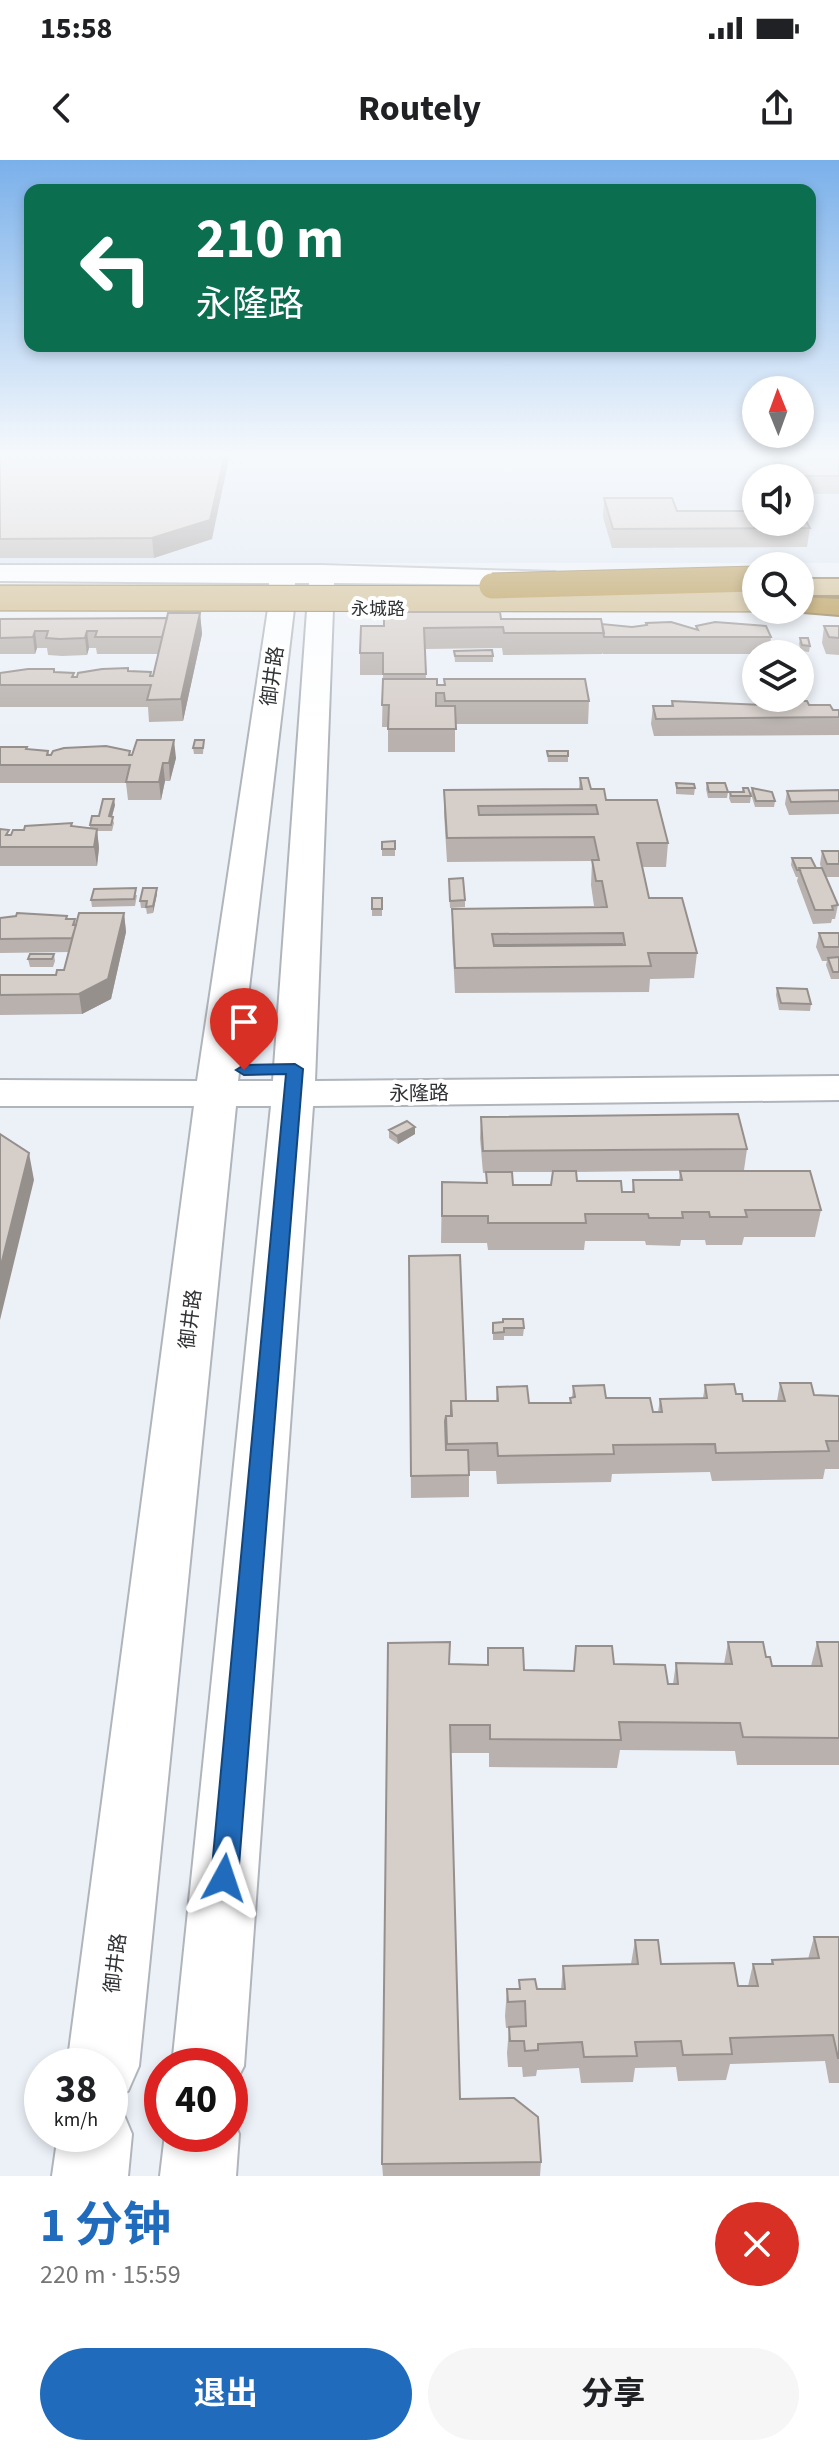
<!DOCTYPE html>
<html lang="zh">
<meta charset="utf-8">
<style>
body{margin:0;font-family:"Source Sans 3","Noto Sans SC",sans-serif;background:#f6f6f6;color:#202124;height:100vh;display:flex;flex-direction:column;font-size:30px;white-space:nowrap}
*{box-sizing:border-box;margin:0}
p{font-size:26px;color:#757577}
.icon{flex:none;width:44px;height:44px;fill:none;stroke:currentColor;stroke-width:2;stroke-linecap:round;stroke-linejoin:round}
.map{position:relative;height:2016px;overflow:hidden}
.details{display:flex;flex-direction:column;background:#fff;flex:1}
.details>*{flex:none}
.guide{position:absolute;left:24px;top:24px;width:792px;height:168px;border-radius:16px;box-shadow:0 4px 12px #0003;background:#0b6e4f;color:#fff;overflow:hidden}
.needle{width:52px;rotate:359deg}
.tools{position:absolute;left:742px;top:216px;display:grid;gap:16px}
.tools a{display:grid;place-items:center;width:72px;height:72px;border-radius:50%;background:#fff;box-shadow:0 4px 12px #0003;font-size:40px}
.speed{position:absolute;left:24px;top:1888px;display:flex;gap:16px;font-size:40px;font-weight:700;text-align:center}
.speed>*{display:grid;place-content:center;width:104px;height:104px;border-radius:50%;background:#fff;box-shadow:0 4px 12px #0003;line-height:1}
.speed small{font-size:20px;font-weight:400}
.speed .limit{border:12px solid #d22;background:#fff;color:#111}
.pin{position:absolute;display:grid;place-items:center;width:68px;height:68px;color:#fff;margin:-82px -34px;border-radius:50% 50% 50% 0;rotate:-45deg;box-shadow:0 0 8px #0007}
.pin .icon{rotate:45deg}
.me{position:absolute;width:88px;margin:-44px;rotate:5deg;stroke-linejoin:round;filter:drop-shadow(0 0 6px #0008)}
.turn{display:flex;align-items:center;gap:28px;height:168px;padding:0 40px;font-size:36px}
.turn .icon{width:104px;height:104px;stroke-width:2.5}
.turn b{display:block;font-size:56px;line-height:68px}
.round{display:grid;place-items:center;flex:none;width:84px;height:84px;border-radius:42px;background:#f6f6f6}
.summary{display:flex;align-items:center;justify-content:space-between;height:136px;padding:0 40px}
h1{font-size:48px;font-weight:700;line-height:60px;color:#206bbb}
.action{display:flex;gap:16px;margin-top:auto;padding:16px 40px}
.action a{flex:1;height:92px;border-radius:48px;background:#206bbb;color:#fff;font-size:32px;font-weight:700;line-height:92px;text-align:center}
.action a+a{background:#f6f6f6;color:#202124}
.status{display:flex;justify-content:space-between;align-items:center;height:56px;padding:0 40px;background:#fff;direction:ltr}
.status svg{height:22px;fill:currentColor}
header{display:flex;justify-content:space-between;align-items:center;height:104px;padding:0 40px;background:#fff;font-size:36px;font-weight:700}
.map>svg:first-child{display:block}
</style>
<div class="status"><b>15:58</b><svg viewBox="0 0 49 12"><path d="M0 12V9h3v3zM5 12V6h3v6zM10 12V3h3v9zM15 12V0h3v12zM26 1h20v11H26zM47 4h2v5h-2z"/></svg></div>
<header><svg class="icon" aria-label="back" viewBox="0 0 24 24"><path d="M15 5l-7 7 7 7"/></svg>Routely<svg class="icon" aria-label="share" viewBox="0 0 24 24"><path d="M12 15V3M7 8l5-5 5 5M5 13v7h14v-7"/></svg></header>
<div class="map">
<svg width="839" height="2016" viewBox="0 0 839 2016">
<rect width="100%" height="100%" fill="#ecf1f8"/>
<path fill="#dce5f2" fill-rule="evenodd" d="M0 294H839V403H0ZM756 318H800V362H756Z"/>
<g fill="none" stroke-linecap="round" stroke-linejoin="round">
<g stroke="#b0b5bc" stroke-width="4">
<path id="secondary" d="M0 405H322L555 412 559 417 555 422 546 425 334 423 315 921 839 916V940L313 946 244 1906 230 1933V1906H172L271 946H236L139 1906 128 1931 110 1939V1906H67L194 946H0V920L197 921 268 449 269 423 0 421ZM295 423H309L273 921H238L294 449Z
M110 1943 121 1948 132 1974 128 2016H52L58 1974H110Z
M230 1952 239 1974 236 2016H160L165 1974H230Z"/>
</g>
<g stroke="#836b35" stroke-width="4">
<path id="primary" d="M800 419H839V435H800Z"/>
</g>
<g stroke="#836b35" stroke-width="4">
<path id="highway" d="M800 437 839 439V455L791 451 800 450Z"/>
</g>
<use href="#secondary" fill="#fff" fill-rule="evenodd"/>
<use href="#primary" fill="#cfb886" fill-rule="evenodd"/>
<use href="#highway" fill="#af8935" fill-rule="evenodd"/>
<g stroke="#836b35" stroke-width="27" stroke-linecap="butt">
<path id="primary-bridge" d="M0 438 756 439"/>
</g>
<g stroke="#836b35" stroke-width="27" stroke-linecap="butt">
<path id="highway-bridge" d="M492 426 756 419"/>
</g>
<use href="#primary-bridge" stroke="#cfb886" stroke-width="25"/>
<use href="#highway-bridge" stroke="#af8935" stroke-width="25"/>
</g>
<path fill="#b8b1ad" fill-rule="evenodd" d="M0 294 212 379 154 398H0Z
M773 294H839V334H800V318H778L772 306Z
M604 338 677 351 810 368 807 387 612 388 603 357Z
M200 453 202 474 183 561 149 562 148 547H0V513L54 509 55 512 74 513V517L129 511 151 512V516H153L158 494H97L96 488H89L87 495 62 496 48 495 47 488H37L35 494H0V459L167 458Z
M501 459 632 467 646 465V463L696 469V466L771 477 769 494H603L602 493V494L503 495 502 488 425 489 426 519 437 525 589 541 588 564H455V592H388V567H382L383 515H360V493L384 466Z
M824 466H839V495L826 494 822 483Z
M800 478 810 486 809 492 801 491 799 484Z
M454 491 493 496V502H455Z
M672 541 761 545V541L809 545 833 550 839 557V575L654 576 651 564 653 546H671Z
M204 580 203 594H194L193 588Z
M0 587 48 591 49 595H130L176 598 170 621H165L161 640H128L126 623H0Z
M547 591 568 596V602H548Z
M580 618 591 629 668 683 666 707H642L649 738 697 793 694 818 650 819 649 832 455 833 452 773V749L601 747 600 746H594L591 725 592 701 447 702 444 653V630L579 629Z
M676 623 695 628 694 635 676 634Z
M707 623 728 632 727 638H708L706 629Z
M743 628 751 636 750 643H731L729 638 730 632H742Z
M752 628 775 641 774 647H755L751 634Z
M839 630V654L789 655 785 644 787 631Z
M115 645 112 657 114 663 112 671H97L99 688 97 706H0V669L10 675 24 670 72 663V666L90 668V665L99 656Z
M395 681V696H382V682Z
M822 691H839V717H826L838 745 835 759H832L831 763 813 764 797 721 798 717H796L791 705 792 698 816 708H821L820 704Z
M449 725 465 740V747L450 748Z
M157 734 153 753 147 754 146 748H141L140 741Z
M137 735 135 746 92 747 91 740Z
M372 738H382V756H372Z
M124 753 126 772 111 839 82 854 0 855V815H56L64 810 69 792 0 793V758L75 759 76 765Z
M819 773H839V819H831L826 805 827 801H822L816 787Z
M54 794 55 801 53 807H30L28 799Z
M777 828 811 844 810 851 779 850 776 835Z
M481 957 747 989 744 1010 576 1012 577 1021 622 1032H632L633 1020H679L680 1011 821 1050 815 1077H744L742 1085H706L705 1080H681L680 1086 646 1085 645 1081H585L584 1090H488L487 1083H441L442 1022 486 1023V1013H483L480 978ZM512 1012H553L551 1025H513Z
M415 967V974L398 984 389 978V970Z
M409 1096 466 1241H496L497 1227 529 1243H570V1238H572L573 1226 606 1238 653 1252H658L660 1239 703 1238 705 1225 736 1234 743 1241H777L780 1223 814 1235 839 1236V1309H825L823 1319 712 1321 710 1312 612 1314 611 1322 497 1324 496 1311H469V1337L411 1338Z
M493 1163 524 1168 523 1176H504V1180H493Z
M728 1482 766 1497 772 1506H811L817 1482H839V1605H737L735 1591 620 1590 617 1608 489 1607V1593H451L460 1939 541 2002 540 2016H383L382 2004 450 1504 487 1505 488 1488 524 1510 574 1511 614 1504 668 1524H673L676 1503 724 1504Z
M814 1777H839V1923H829L825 1901 730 1904 726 1920 678 1921 676 1907 635 1908 633 1922 581 1923 579 1908 537 1910 536 1916 523 1917 522 1907H508L507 1893 509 1868H506L505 1856 507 1829H519V1820L537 1829H561L563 1806 631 1804 635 1780 661 1804 738 1826H748L753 1804H771L772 1800 808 1799Z"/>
<path fill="#96908d" d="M225 294H230L212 379 154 398 152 378Z
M200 453 202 474 183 561 181 539Z
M35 471 37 488 35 494 33 477Z
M87 471 89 488 87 495 85 478Z
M174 580 176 598 170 621 169 603Z
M163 603 165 621 161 640 159 622Z
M114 639 115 645 110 663 109 656Z
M97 669 99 688 97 706 94 687Z
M157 728V734L153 753V746Z
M124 753 126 772 111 839 82 854 79 834Z
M415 967V974L398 984 397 976Z
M29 993 34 1020 0 1160V1109Z"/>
<path fill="#d6cec9" stroke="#96908d" stroke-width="2" fill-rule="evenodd" d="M0 294H225L210 360 152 378 0 379Z
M778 294H839V316H789Z
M604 338H672L677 351H756V362H800V351L810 368 613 369Z
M384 452H500L501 459H601L604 473H504L503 467 424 468 426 514H383V493H360L361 466H384Z
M168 453H200L181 539 147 540 151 525H0V513L28 509H54V512L74 513 72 517H77L78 513 102 509 128 508V511L151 512 150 516H153Z
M167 458 162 477H95L97 471H87L85 478 60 479 46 478 48 471H35L33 477 0 478V459Z
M671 462 698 470 696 466 715 462 766 466 771 477H604L602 464 632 467 647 465 646 463Z
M824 466H839V478L829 477Z
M800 478H808L810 486 802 485Z
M492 490 493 496H455L454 491Z
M383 519H437V525H445L444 519H585L589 541H445L444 533H436V546H455L456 569H388L389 545H382Z
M672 541 763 545 761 541H807L809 545H830L833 550H839V557L656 559 653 546H673Z
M137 580H174L169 603H163L159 622H126L130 605H0V587H27L26 589 48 591 47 595H51L53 591 64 588 106 586 130 591 129 595H132Z
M195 580H204L203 588H193Z
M547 591H568V596H548Z
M580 618H588L591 629H604L606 640H657L668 683H637L649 738H682L697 793H648L651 806 455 808 452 749 607 747 602 721H596L592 700H599L594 677 447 678 444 630 582 629ZM596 645 598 654 479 655 478 646ZM623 773 625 785 494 786 492 774Z
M676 623 694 624 695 628H677Z
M707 623H725L728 632H709Z
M743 628H748L751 636H731L730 632H744Z
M752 628 772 632 775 641H756Z
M839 630V641L791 642 787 631Z
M103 639H114L109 656 113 657 111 665H90L92 656H99Z
M72 663 71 666 97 669 94 687H0V669L9 670 6 675H11L13 670H24L25 666Z
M395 681V689H382V682Z
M822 691H839V704H827Z
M792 698H811L816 708H799L800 710H797Z
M799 708H822L838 745 832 746 833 750H815Z
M463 718 465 740 450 741 449 719Z
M136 728 134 739 91 740 94 729Z
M143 728H157L153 746 146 747 147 741H140Z
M372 738H382V749H372Z
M17 753 67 756 66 759H75L73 765H76L72 778 0 779V758L16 756Z
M79 753H124L108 819 79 834 0 835V815H56L57 810H64Z
M819 773H839V787H824Z
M622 784V785L494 786V785Z
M30 794H54L52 799H28Z
M839 797V812H833L828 798Z
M777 828 807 829 811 844 781 843Z
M738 954 747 989 483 991 481 957Z
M407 961 415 967 397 976 389 970Z
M0 974 29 993 0 1109Z
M553 1011H576L577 1021H621L622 1032H634L633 1020H682L680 1011H810L821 1050H745L747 1057H710L709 1052H682L683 1058H649L648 1054H585L586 1063H488V1056H442V1022L487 1023 486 1012H512L513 1025H551Z
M460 1095 466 1241H451V1256H446L445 1261 446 1290H468L469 1315 411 1316 409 1096Z
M503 1159H523L524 1168H504V1172L493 1173V1163L503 1162Z
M780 1223H811L814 1235 839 1236V1281H826L829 1291 716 1293 715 1284 613 1285 614 1294 498 1296 497 1283 447 1284 446 1256H452L451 1241H498L497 1227 527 1226 529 1243H571L570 1238 575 1237 573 1226 604 1225 606 1238H650L653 1252H662L660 1239 707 1238 705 1225 734 1224 736 1234H742L743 1241H785Z
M450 1482 449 1504 488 1505V1488H523L524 1510 574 1511 576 1486H612L614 1504 665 1505 668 1524H678L676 1503 732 1504 728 1482H763L766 1497H770L772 1506H822L817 1482H839V1578L743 1577 740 1563 619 1562 621 1580 490 1579V1565H450L460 1939 514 1938 538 1957 541 2002 382 2004 388 1483Z
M814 1777H839V1898H838L833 1875 730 1878 732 1894 683 1895 681 1881 635 1882 637 1896 584 1897 582 1882 538 1884V1890L525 1891 524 1881H510L509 1867 526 1866 525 1841 508 1842 507 1829H520L519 1820 535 1819 537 1829H565L563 1806 638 1804 635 1780H658L661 1804 734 1803 738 1826H758L753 1804H773L772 1800 819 1798Z"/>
<linearGradient id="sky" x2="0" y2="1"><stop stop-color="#7ab0ea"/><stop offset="0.51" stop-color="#f6f9fc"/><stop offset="1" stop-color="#f6f9fc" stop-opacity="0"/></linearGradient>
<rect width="839" height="577" fill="url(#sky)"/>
<path fill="#206bbb" stroke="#15467a" stroke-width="2" d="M295 904 303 909 238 1718 234 1727 224 1731 215 1727 211 1718 286 914 244 915 236 910 244 905Z"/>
<g text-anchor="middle" stroke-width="8" stroke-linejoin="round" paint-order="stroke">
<g font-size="18" fill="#303234" stroke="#fff">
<text x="378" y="455">永城路</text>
</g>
<g font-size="20" fill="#303234" stroke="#fff">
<text transform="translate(272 516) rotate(-82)" y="7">御井路</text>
<text transform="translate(419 933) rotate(-1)" y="7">永隆路</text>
<text transform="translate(190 1159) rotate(-83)" y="7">御井路</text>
<text transform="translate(115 1803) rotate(-83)" y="7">御井路</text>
</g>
</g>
</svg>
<div class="tools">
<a><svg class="needle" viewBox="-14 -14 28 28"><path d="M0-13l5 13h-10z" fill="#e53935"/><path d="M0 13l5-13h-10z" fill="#757577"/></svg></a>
<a><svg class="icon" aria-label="sound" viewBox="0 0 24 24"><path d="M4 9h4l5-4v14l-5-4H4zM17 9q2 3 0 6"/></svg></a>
<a><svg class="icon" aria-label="search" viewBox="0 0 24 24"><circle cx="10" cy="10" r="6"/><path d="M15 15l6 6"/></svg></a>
<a><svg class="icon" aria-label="layers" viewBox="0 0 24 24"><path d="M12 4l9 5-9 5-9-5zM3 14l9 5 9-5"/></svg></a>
</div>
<div class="speed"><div>38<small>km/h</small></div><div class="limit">40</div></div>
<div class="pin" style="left:244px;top:910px;background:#d93025"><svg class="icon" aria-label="arrive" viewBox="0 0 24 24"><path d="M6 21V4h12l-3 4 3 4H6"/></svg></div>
<svg class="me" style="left:224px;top:1718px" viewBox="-20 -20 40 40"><path d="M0-17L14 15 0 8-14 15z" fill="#206bbb" stroke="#fff" stroke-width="4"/></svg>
<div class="guide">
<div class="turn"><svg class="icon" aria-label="left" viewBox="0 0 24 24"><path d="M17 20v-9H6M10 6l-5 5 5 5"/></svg><div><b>210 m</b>永隆路</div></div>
</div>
</div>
<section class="details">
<div class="summary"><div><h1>1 分钟</h1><p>220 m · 15:59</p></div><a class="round" style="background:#d93025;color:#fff"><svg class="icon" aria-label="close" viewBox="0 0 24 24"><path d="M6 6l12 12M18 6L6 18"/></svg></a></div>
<div class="action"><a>退出</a><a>分享</a></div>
</section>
